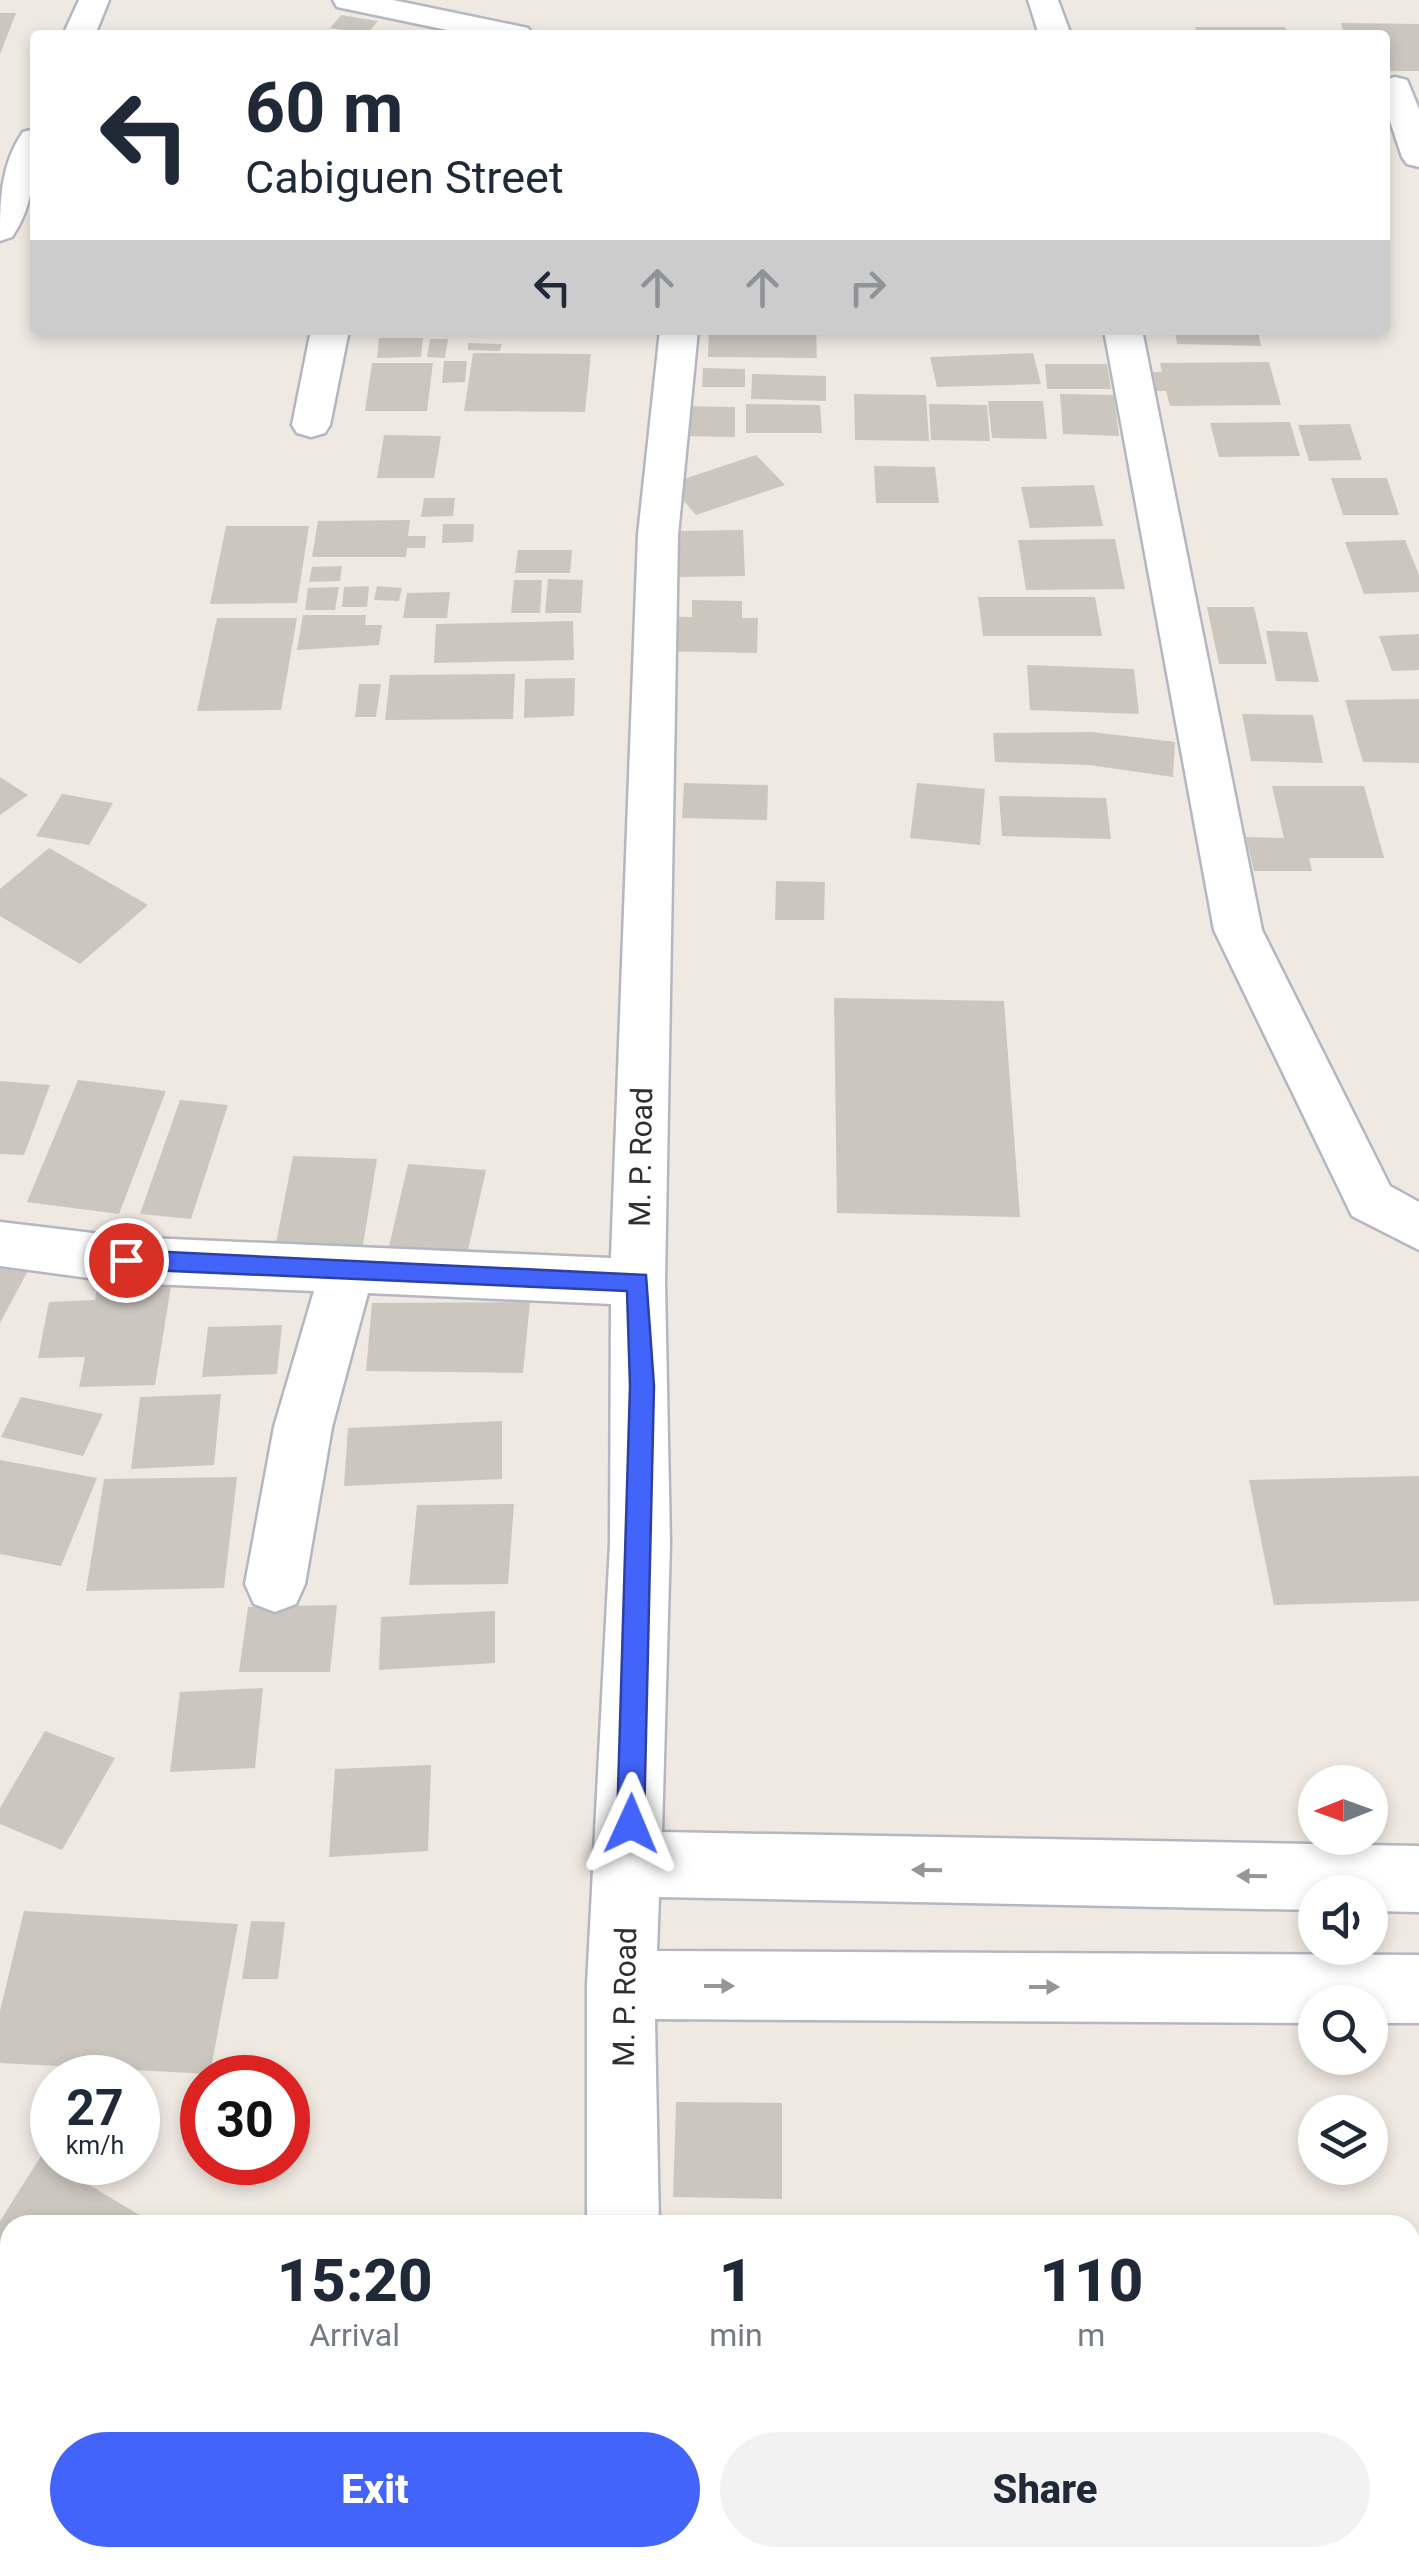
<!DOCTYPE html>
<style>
body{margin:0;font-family:Roboto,sans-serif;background:#f2f2f3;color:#1f2937;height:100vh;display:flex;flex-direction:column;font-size:38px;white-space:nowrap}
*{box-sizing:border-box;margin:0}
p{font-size:32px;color:#747a83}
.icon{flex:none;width:55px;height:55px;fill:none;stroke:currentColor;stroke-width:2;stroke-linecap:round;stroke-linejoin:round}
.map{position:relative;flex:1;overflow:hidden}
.sheet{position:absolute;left:0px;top:2215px;width:1420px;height:352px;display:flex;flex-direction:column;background:#fff;border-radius:30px 30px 0 0;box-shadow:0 5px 15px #0003}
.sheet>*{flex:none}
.top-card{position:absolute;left:30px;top:30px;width:1360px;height:305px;border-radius:10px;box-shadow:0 5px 15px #0003;background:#fff;color:#1f2937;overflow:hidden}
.needle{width:65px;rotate:269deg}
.fabs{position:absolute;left:1298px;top:1765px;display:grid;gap:20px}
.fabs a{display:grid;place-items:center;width:90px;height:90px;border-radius:50%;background:#fff;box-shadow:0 5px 15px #0003;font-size:50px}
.speed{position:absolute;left:30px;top:2055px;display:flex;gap:20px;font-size:50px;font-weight:700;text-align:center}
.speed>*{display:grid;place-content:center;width:130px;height:130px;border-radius:50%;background:#fff;box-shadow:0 5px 15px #0003;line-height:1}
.speed small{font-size:25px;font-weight:400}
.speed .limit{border:15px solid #d22;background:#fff;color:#111}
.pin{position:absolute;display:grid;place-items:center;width:85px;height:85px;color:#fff;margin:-42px;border:5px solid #fff;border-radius:50%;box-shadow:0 2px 10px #0007}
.me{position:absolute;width:110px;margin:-55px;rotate:1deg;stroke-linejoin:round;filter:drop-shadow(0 0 8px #0008)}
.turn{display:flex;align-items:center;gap:35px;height:210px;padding:0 50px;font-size:45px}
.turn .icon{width:130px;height:130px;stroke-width:2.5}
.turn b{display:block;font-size:70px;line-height:85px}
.lanes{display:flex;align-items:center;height:95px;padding:0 50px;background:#0003;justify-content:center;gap:50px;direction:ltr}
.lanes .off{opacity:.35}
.eta{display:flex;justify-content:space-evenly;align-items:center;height:170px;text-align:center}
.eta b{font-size:60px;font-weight:800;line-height:70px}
.button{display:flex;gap:20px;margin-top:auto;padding:20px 50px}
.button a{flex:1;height:115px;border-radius:60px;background:#4264fb;color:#fff;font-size:40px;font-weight:800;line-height:115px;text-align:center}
.button a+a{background:#f2f2f3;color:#1f2937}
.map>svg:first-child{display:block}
</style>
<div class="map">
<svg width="1419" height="2567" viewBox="0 0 1419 2567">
<rect width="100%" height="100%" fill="#efe9e1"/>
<path fill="#cbc7bf" d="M0 13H16L0 54Z
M341 15 378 21 367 34 330 28Z
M1341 23 1419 24V71H1385V35H1344Z
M1195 27H1285L1288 35H1198Z
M709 330H816L817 358 708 357Z
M1175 330H1258L1261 346 1177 344Z
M379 338H423L421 357 377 358Z
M430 339H448L445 358 427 357Z
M468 343 502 344 500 351 468 350Z
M473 353 591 354 585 412 464 411Z
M1033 353 1041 384 937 387 930 357Z
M444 361H467L465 382 442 383Z
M1269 362 1281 405 1170 406 1166 391H1146L1142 372H1162L1160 363Z
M372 363H433L427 411H365Z
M1045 364H1107L1111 389H1047Z
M703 368 745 369V387H702Z
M752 374 826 376V401L751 399Z
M854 394 926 395 929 441 855 440Z
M1060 394 1114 395 1119 436 1063 434Z
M988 401H1043L1047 439 992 438Z
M746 404 820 405 822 433H746Z
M929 404 987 405 990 441 931 440Z
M675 406 735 407V437L673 436Z
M1290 422 1300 456 1219 457 1210 423Z
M1350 424 1362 460 1309 461 1298 425Z
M384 435 441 436 434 478H377Z
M756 455 785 485 696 515 669 484Z
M874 466 935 467 939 503H876Z
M1331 478H1387L1399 515H1343Z
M1094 485 1103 526 1030 528 1021 487Z
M424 498H455L453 516 421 517Z
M410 520 408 536H426L425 548H407L406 557H312L318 521Z
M443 524H474L473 542 442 543Z
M226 526H309L297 603 210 604Z
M743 530 745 576 677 577V531Z
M1115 539 1125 589 1026 590 1018 540Z
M1405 540 1419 575V592L1364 594 1345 542Z
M518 550H572L570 573H515Z
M342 566 340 581 309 582 312 567Z
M548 579 583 580 581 613H545Z
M514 580H542L540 613H511Z
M369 586 367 607H342L344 587Z
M377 586 402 588 399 601 374 600Z
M339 587 335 610H305L308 588Z
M450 592 447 618H403L407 593Z
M978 597H1095L1102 636H983Z
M692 600 742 601V618H758L757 653 658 651 660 616 692 617Z
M1207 607H1254L1267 664H1219Z
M303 615H366L365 625H382L379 645 297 650Z
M217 618H297L281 710 197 711Z
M573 621 574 660 434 663 436 624Z
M1266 631 1307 632 1319 682 1276 681Z
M1419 634V670L1392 671 1379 636Z
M1027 665 1134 669 1139 714 1030 710Z
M515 674 513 719 385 720 390 675Z
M575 678 574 716 524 718 525 679Z
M359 684H381L376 717H355Z
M1419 699V763L1363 762 1345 700Z
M1242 714 1313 715 1323 763 1251 761Z
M1092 732 1175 742 1173 777 1089 765 995 762 993 733Z
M0 777 28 795 0 815Z
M684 783 768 785 767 820 682 818Z
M917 783 985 789 980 845 910 838Z
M1272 786H1364L1384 858H1309L1312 871H1254L1246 837 1284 838Z
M62 794 113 803 89 845 36 836Z
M999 796 1106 798 1111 839 1002 836Z
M49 848 148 905 80 964 0 916V889Z
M776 881 825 882 824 920H775Z
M834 998 1004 1001 1020 1217 837 1213Z
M78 1080 166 1091 119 1214 27 1202Z
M0 1081 50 1085 24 1155 0 1154Z
M180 1100 228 1105 191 1219 140 1214Z
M293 1156 377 1159 362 1251 275 1248Z
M408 1164 486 1170 466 1259 388 1251Z
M0 1256 32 1263 0 1323Z
M172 1280 155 1385 79 1387 85 1357 38 1358 49 1302 95 1300 98 1281Z
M530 1302 523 1373 366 1371 372 1303Z
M282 1325 277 1374 202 1377 208 1327Z
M221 1394 214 1465 131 1469 140 1397Z
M21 1397 103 1414 83 1456 1 1437Z
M502 1421V1479L344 1486 348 1428Z
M0 1460 97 1478 61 1566 0 1554Z
M1419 1476V1601L1274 1605 1249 1480Z
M237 1477 224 1588 86 1591 104 1479Z
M514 1504 508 1584 409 1585 417 1505Z
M337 1605 330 1672H239L248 1607Z
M495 1611V1663L379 1670 381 1617Z
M263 1688 255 1768 170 1772 180 1692Z
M45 1731 115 1758 62 1850 0 1824V1808Z
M431 1765 428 1851 329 1857 335 1769Z
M24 1911 238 1924 210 2074 0 2063V2011Z
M251 1921 285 1922 278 1979H242Z
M676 2102 782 2103V2199L673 2197Z
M41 2156 156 2225H10V2309L0 2302V2221Z"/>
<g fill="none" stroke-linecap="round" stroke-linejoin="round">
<g stroke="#b4b7c1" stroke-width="5">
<path id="street" d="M79 0H109L95 35H63Z
M333 0H393L528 28 533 35H471L337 7Z
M1028 0H1058L1071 35H1039Z
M1395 77 1407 80 1419 109V167L1407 164 1402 157 1385 106V80Z
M35 129C35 167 35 204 12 237L0 241C0 202 0 165 23 132Z
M311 330H349L330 425 325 433 311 437 297 433 292 425Z
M660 330H698L678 535 665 1282 670 1544 662 1832 1419 1846V1912L1370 1911V1892H1315V1910L659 1897 657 1951 1419 1955V2023H1370V2002H1315V2023L655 2019 659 2225H587V1985L610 1544 611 1304 368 1293 332 1427 305 1584 296 1604 275 1612 254 1604 245 1584 274 1427 314 1291 126 1283 0 1266V1222L126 1237 611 1258 638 535Z
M1104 330H1142L1262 930 1390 1186 1419 1202V1250L1352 1216 1214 930Z
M574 2558H652L653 2567H573Z"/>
</g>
<use href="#street" fill="#fff" fill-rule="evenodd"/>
</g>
<defs><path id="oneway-solid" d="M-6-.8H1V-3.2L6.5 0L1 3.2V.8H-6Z" transform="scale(2.5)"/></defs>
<g fill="#969696">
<use href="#oneway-solid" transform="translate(927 1870) rotate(-179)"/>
<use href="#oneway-solid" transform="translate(1252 1876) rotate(-179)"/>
<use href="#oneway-solid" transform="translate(719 1986)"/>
<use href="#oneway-solid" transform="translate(1044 1987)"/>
</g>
<path fill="#4264fb" stroke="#2b41a3" stroke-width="2.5" d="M126 1250 646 1275 654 1386 644 1824 640 1834 631 1838 621 1834 617 1824 630 1386 627 1291 126 1269 115 1260Z"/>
<g text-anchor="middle" stroke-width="8" stroke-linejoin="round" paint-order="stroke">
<g font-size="30" fill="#2e2e2e" stroke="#fff">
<text transform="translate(641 1157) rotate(-89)" y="10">M. P. Road</text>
<text transform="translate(625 1997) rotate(-89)" y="10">M. P. Road</text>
</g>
</g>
</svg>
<div class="fabs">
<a><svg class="needle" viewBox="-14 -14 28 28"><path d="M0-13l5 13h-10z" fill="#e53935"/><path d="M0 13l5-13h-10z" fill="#747a83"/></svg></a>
<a><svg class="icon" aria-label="sound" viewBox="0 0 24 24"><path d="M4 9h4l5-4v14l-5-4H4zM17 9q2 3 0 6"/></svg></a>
<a><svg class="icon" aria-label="search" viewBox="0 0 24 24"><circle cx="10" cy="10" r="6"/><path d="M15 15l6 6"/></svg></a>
<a><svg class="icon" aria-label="layers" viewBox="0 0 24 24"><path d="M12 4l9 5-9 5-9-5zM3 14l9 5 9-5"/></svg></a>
</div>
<div class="speed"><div>27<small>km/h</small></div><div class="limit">30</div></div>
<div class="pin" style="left:126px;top:1260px;background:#d93025"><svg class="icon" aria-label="arrive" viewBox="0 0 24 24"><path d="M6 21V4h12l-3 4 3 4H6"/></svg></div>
<svg class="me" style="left:631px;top:1824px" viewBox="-20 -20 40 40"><path d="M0-17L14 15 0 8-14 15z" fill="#4264fb" stroke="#fff" stroke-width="4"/></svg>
<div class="top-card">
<div class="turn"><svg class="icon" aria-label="left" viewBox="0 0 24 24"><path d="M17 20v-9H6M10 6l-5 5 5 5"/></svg><div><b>60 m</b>Cabiguen Street</div></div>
<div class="lanes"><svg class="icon" aria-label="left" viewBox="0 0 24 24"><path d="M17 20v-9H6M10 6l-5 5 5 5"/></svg><svg class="icon off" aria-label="ahead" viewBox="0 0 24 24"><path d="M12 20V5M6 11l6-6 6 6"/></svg><svg class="icon off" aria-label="ahead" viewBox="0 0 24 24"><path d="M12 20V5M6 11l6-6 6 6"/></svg><svg class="icon off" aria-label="right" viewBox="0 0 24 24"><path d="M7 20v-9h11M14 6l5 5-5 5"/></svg></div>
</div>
<section class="sheet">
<div class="eta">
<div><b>15:20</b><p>Arrival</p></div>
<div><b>1</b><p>min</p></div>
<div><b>110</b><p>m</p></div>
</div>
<div class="button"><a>Exit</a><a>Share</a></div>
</section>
</div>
